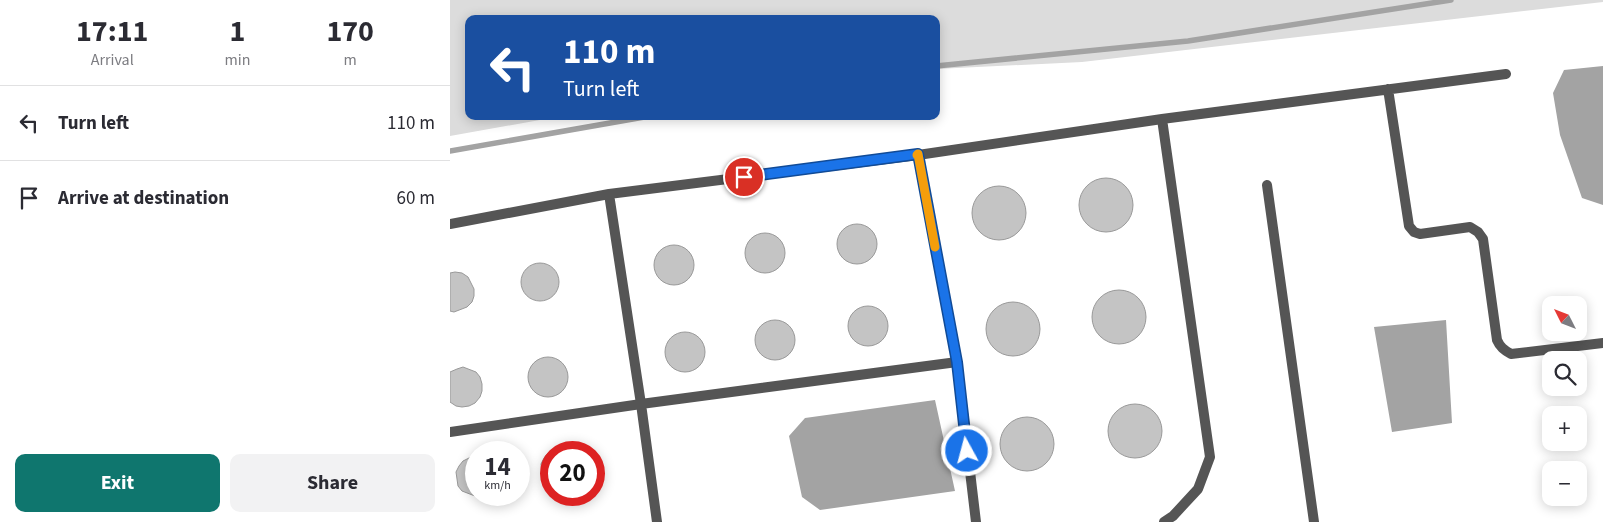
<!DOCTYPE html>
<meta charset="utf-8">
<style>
body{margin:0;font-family:"Source Sans 3",sans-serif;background:#f2f2f3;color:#2b2b33;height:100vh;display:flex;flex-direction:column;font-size:19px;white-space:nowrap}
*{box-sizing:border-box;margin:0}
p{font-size:16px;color:#7c7c81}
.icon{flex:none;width:28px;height:28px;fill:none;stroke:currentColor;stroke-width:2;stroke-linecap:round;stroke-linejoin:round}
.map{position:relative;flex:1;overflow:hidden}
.panel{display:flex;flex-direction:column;background:#fff;width:450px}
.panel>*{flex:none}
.banner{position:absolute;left:15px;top:15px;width:475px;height:105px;border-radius:10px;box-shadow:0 2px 12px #0003;background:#1a4fa0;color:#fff;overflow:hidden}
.needle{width:32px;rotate:312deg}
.buttons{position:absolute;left:1092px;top:296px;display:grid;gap:10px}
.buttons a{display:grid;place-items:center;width:45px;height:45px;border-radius:10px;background:#fff;box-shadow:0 2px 12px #0003;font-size:25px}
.speed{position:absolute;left:15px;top:441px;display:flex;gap:10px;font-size:25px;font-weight:700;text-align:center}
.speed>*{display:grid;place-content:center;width:65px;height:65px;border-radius:50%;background:#fff;box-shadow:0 2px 12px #0003;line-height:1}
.speed small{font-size:12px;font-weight:400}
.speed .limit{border:8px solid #d22;background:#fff;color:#111}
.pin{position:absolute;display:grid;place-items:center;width:42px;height:42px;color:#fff;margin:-21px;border:2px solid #fff;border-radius:50%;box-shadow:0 1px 5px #0007}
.me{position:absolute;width:55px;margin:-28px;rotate:353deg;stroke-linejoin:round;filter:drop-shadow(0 0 4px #0008)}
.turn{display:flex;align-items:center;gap:18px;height:105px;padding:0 15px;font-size:22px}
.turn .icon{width:65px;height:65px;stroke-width:2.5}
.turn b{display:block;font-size:35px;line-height:42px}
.eta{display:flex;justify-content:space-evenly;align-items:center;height:85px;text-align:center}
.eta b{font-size:30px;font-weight:700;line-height:35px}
.cta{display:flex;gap:10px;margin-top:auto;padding:10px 15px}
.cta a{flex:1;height:58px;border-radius:10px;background:#0f766e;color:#fff;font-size:20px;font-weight:700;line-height:58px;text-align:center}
.cta a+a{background:#f2f2f3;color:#2b2b33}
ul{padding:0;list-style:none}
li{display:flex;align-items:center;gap:15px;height:75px;padding:0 15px;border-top:1px solid #e1e1e2}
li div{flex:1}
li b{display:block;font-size:19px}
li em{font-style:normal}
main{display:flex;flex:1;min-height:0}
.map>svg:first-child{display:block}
</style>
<main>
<section class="panel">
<div class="eta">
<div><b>17:11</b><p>Arrival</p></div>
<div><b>1</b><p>min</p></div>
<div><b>170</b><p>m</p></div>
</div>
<ul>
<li><svg class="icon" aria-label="left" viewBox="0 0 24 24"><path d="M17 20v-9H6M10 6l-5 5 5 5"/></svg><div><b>Turn left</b></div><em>110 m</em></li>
<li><svg class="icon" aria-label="arrive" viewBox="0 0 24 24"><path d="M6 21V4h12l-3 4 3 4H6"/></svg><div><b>Arrive at destination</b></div><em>60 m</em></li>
</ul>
<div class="cta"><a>Exit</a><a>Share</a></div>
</section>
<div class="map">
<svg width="1153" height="522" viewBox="0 0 1153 522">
<rect width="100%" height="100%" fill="#fff"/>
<path fill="#dcdcdc" d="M0 0H1153V2L632 62 486 69V19H19V116H112L0 136Z"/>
<path fill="#a3a3a3" d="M1153 66V205L1132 198 1110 135 1103 93 1114 70Z
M996 320 1002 423 942 432 924 327Z
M485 400 505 491 370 510 352 497 339 436 355 418Z"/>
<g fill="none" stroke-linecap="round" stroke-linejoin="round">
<path stroke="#a3a3a3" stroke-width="5.5" d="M486 66 738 41 1001 0
M0 151 200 116"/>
</g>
<path fill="#c4c4c4" stroke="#999" d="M629 205a27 27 0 1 1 54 0a27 27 0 1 1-54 0Z
M522 213a27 27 0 1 1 54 0a27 27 0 1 1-54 0Z
M387 244a20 20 0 1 1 40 0a20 20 0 1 1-40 0Z
M295 253a20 20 0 1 1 40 0a20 20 0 1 1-40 0Z
M204 265a20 20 0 1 1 40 0a20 20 0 1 1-40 0Z
M71 282a19 19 0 1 1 38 0a19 19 0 1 1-38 0Z
M5 272 12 273 18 277 24 289V296L22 302 17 307 4 312 0 311V273Z
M642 317a27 27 0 1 1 54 0a27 27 0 1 1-54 0Z
M536 329a27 27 0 1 1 54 0a27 27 0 1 1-54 0Z
M398 326a20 20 0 1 1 40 0a20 20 0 1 1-40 0Z
M305 340a20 20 0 1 1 40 0a20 20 0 1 1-40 0Z
M215 352a20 20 0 1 1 40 0a20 20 0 1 1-40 0Z
M78 377a20 20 0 1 1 40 0a20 20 0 1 1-40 0Z
M13 367 26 372 30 377 32 384V391L30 397 25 403 19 406 12 407 6 406 0 402V372L7 369Z
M658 431a27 27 0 1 1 54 0a27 27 0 1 1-54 0Z
M550 444a27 27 0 1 1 54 0a27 27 0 1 1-54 0Z
M111 449 122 452H101V485L93 478 91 464 94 458 98 453 104 450Z
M26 456V495H31L25 496 12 491 8 486 6 472 9 466 13 461 19 458Z"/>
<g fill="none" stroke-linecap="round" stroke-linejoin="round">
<path stroke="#555" stroke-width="10" d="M938 89 959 226 964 232 970 234 1020 227 1028 232 1033 239 1047 340C1050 347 1054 350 1061 354L1153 343
M712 119 760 457 748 489 723 516 714 522
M468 155 507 362 526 522
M817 185 864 522
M159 194 191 404 207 522
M0 224 159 194 468 155 712 119 1056 74
M0 432 191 404 507 362"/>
</g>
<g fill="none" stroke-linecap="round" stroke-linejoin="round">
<g stroke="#114b97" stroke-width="12">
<path id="route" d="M294 177 468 154 507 362 517 451"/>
</g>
<use href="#route" stroke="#1a73e8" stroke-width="9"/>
<path stroke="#f59e0b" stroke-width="9" d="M467 155 468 154 485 247"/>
</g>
</svg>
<div class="buttons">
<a><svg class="needle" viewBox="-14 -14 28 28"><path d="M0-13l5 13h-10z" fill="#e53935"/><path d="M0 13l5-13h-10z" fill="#7c7c81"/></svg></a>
<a><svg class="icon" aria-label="search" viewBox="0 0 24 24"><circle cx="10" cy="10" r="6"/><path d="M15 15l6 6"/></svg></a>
<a>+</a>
<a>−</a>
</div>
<div class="speed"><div>14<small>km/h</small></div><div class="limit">20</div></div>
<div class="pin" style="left:294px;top:177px;background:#d93025"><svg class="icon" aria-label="arrive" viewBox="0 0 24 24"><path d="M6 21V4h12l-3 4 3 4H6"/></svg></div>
<svg class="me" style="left:517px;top:451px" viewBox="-20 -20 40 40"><circle r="17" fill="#1a73e8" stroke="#fff" stroke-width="3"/><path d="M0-11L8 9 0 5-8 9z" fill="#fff"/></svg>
<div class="banner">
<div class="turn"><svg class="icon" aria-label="left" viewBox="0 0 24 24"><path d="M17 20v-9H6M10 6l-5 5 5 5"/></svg><div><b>110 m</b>Turn left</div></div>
</div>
</div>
</main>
